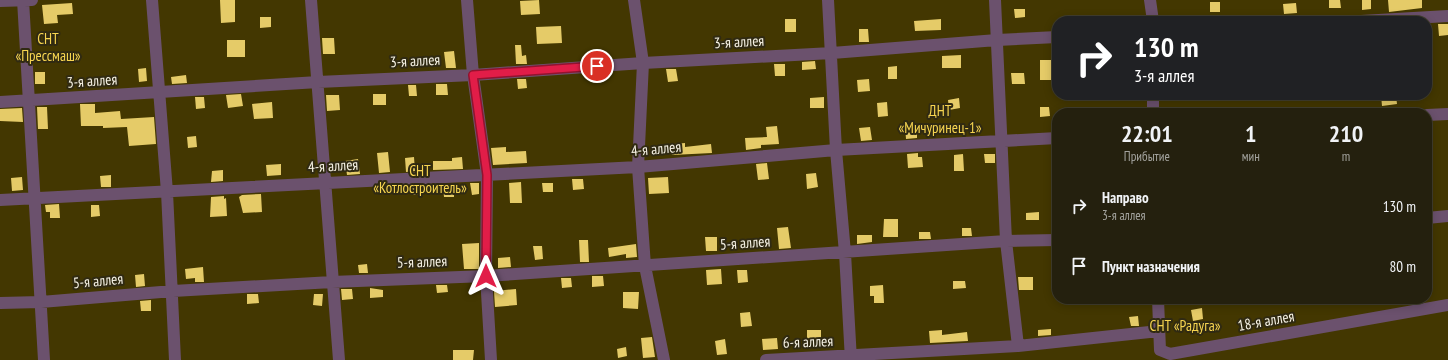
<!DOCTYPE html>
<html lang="ru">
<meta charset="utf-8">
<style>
body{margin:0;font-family:"PT Sans Narrow",sans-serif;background:#302d1c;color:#f1f3f6;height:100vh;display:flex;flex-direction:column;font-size:15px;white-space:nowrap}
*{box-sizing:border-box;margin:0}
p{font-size:13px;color:#a3a39e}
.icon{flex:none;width:22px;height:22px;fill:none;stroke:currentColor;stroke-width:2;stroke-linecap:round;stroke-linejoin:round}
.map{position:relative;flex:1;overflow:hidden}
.drawer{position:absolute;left:1052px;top:108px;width:380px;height:196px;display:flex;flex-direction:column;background:#24200e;border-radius:16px;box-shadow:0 2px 10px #0003,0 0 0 1px #413e2e}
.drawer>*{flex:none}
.banner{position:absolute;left:1052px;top:16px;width:380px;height:84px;border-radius:16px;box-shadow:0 2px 10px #0003,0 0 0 1px #413e2e;background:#202124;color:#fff;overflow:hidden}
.pin{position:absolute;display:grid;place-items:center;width:34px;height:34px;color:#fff;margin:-17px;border:2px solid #fff;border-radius:50%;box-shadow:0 1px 4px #0007}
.me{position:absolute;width:44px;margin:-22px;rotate:0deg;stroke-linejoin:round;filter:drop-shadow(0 0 3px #0008)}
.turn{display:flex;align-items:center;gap:14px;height:84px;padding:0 16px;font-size:18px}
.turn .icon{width:52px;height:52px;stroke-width:2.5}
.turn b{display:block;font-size:28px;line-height:34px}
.eta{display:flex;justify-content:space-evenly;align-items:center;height:68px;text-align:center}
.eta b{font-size:24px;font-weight:800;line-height:28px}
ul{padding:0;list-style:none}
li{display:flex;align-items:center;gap:12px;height:60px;padding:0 16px}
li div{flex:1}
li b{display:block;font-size:15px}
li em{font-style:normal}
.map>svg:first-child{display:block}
</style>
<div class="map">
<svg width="1448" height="360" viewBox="0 0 1448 360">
<rect width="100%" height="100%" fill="#302a12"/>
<path fill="#433701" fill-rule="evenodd" d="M0 0H1448V360H0ZM1057 21H1427V95H1057ZM1057 113H1427V299H1057Z"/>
<path fill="#e5cb68" d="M220 0H235V22L221 23Z
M539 0 540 14 521 15 520 1Z
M1329 0H1340L1341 8H1329Z
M1362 0H1371V9L1362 10Z
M1388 0H1422V8L1389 12Z
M1210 2H1220V12H1210Z
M72 3 73 14 57 15 58 23 44 24 42 5Z
M1296 3 1297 13 1284 14 1283 4Z
M1014 9H1025V17L1015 18Z
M260 17H271V27L260 28Z
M785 19H796V32H785Z
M941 19V30L915 31 914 21Z
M1438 24H1448V35L1439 36Z
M561 26 562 43 537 44 536 27Z
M859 29H868L869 42H859Z
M322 38H334L335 54H323Z
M227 40H245V57H227Z
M515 45H521L522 56 526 55 527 64H516Z
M454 51 456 68H446L444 52Z
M961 55V68H942V56Z
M1040 60H1052V80H1040Z
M815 61 816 69 802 70V62Z
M774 64H785V76H775Z
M897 66V79H888V67Z
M146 68 147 81 139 82 138 69Z
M666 69H676L678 81 668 82Z
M35 72H45V84H35Z
M1011 73H1024L1025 84H1012Z
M186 75 187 83 172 84 171 77Z
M517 79H526L527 88 518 89Z
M869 79 870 91 858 92 857 80Z
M436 84H447L448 95H436Z
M408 85H416L417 96H409Z
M241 94 243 106 228 108 226 95Z
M373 94H386V105H373Z
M326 95H339L340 110 327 111Z
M1381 95H1396L1397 104 1382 106Z
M195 97H204L205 108 196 109Z
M824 97V108H810V98Z
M959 98 960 108 949 110 948 100Z
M272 102 273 118 254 119 252 104Z
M887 102 888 116 878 117 877 103Z
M80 104H95V113L120 111 121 119 154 117 156 144 129 146 127 127 103 128V126H81Z
M37 107H47L48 129H38Z
M1040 107H1049L1050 116 1040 117Z
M22 108 23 122 0 121V109Z
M905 125H917V138L906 139Z
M777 126 779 144 761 145V148L746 150 745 138 767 137 766 127Z
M870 127 872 140 861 141 859 128Z
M196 136 197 147 188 148 187 137Z
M685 143V147L711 144 712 153 672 155 671 148H674V144Z
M506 147V152L526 151 527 163 493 165 491 148Z
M388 152 390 172 379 173 377 153Z
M918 153V157H922L923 167 908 168 907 154Z
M963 154 964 171H954V155Z
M984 154H995V163H985Z
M414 157 415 171 406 172 405 158Z
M462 157 463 169 433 170V161H452V158Z
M358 159 360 174 347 175 345 161Z
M767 163 769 179 758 180 756 164Z
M281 164V175L267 176 266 165Z
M223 170V181L211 182 212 171Z
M816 173 818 187 807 189 806 174Z
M111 175V187H101L100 176Z
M22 177 23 190 12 191 11 178Z
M668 177 669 193 649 194 648 178Z
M572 179H583L584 189 573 190Z
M521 182 522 203H510L509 183Z
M470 183H479V194L472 195Z
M542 183H553V192H543Z
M454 184V197H444L443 185Z
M411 186H421L422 195H412Z
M261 194 262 212 243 213 239 197 242 195Z
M224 196V199L226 198 227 216 210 217 211 197Z
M59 204 60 218H50V212H46L45 205Z
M91 205H99L100 216 91 217Z
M1039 212V220H1026V213Z
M884 219H898V237H883Z
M788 227 791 248 779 249 777 228Z
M962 228H971L972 236H962Z
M919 232H930L931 239H919Z
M857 235H872V242L857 244Z
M705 237H717V251H706Z
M579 240H588L589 262H580Z
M479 243V269H464L462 244Z
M636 244 637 257 626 258V254L609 257 608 248Z
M533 246H542L543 259 535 260Z
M510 257 511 267 498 268V258Z
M367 264 368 273H359L358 265Z
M203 267 204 282H195V278L186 279 185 269Z
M721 269 722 284 707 285 706 270Z
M737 270H747L748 282 738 283Z
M144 274 145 286 136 287 135 275Z
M592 276H603L604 286 592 287Z
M1018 277H1033V290H1019Z
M561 278H571L572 287 562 288Z
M953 281H965L966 288 953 289Z
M436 285H447L448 292 437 293Z
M883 285 884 303H874V296H870V286Z
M370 288 383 290V297L370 298Z
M341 289H352L353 299 342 300Z
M516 289 517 305 495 307 494 291Z
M623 292H639L638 309 623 308Z
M247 294H258L259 303 247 304Z
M314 294H323L322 306 313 305Z
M151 300V311H141L140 301Z
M1202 308 1203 319 1193 321 1191 310Z
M750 312 752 326 741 327 740 313Z
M1138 316 1139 326H1131L1129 317Z
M1051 329V335L1038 336V330Z
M807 330H821V347H807Z
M942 330V335L967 332 968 341 930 343 929 331Z
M652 337 655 357 643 358 641 338Z
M777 338 778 349 763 350 762 339Z
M725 339 727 354 717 355 715 341Z
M626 347 627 356 618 358 617 349Z
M453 350H474L473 360H453Z"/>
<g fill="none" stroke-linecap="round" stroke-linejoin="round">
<path stroke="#6b516d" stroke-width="12" d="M23 0 44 360
M152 0 167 192 175 360
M311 0 339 360
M467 0 473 75 487 175 486 276 491 360
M634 0 643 63 638 167 645 266 664 360
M828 0 836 150 845 253 851 360
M995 0 1006 241 1018 346
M1150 0 1153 21
M0 1 32 0
M1361 21 1448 16
M0 102 318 82 473 75 643 63 832 53 997 40 1057 37
M1153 113V95
M1427 115 1448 114
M0 200 638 167 836 150 1057 138
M1427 218 1448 216
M1158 299 1160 350 1170 354 1448 305
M0 303 41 302 173 291 332 282 486 276 1006 241 1057 240
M766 360 1018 346 1159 331"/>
</g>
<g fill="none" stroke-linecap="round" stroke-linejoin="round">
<g stroke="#92132f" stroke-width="10">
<path id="route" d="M486 276 487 175 473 75 597 66"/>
</g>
<use href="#route" stroke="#e11d48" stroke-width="7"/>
</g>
<g text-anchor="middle" stroke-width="4" stroke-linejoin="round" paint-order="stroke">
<g font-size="15" fill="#f7d550" stroke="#302a12">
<text x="48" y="44">СНТ<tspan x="48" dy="17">«Прессмаш»</tspan></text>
<text x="940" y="116">ДНТ<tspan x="940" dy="17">«Мичуринец-1»</tspan></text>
<text x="420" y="176">СНТ<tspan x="420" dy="17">«Котлостроитель»</tspan></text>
<text x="1185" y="331">СНТ «Радуга»</text>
</g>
<g font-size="15" fill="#f6f2e4" stroke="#302a12">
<text transform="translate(739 42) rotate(-3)" y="5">3-я аллея</text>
<text transform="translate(415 61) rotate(-3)" y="5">3-я аллея</text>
<text transform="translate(92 81) rotate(-4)" y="5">3-я аллея</text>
<text transform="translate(656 149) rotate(-5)" y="5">4-я аллея</text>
<text transform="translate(333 166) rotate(-3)" y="5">4-я аллея</text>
<text transform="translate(745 243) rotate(-4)" y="5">5-я аллея</text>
<text transform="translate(422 262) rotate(-2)" y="5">5-я аллея</text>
<text transform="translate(98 281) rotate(-5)" y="5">5-я аллея</text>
<text transform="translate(1266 321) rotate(-10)" y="5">18-я аллея</text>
<text transform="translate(808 342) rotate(-2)" y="5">6-я аллея</text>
</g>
</g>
</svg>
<div class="pin" style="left:597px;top:66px;background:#d93025"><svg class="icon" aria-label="arrive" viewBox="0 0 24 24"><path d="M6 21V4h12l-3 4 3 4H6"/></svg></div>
<svg class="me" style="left:486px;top:276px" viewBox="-20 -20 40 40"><path d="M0-17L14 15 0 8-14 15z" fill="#e11d48" stroke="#fff" stroke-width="4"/></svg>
<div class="banner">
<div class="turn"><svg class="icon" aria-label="right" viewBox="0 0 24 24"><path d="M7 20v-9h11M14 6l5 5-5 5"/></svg><div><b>130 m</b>3-я аллея</div></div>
</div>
<section class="drawer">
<div class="eta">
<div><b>22:01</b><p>Прибытие</p></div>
<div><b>1</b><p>мин</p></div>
<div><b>210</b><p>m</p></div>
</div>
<ul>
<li><svg class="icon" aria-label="right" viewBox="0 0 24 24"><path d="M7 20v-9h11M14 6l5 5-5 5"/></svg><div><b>Направо</b><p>3-я аллея</p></div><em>130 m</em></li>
<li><svg class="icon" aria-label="arrive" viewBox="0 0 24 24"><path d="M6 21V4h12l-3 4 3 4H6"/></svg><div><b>Пункт назначения</b></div><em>80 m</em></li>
</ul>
</section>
</div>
